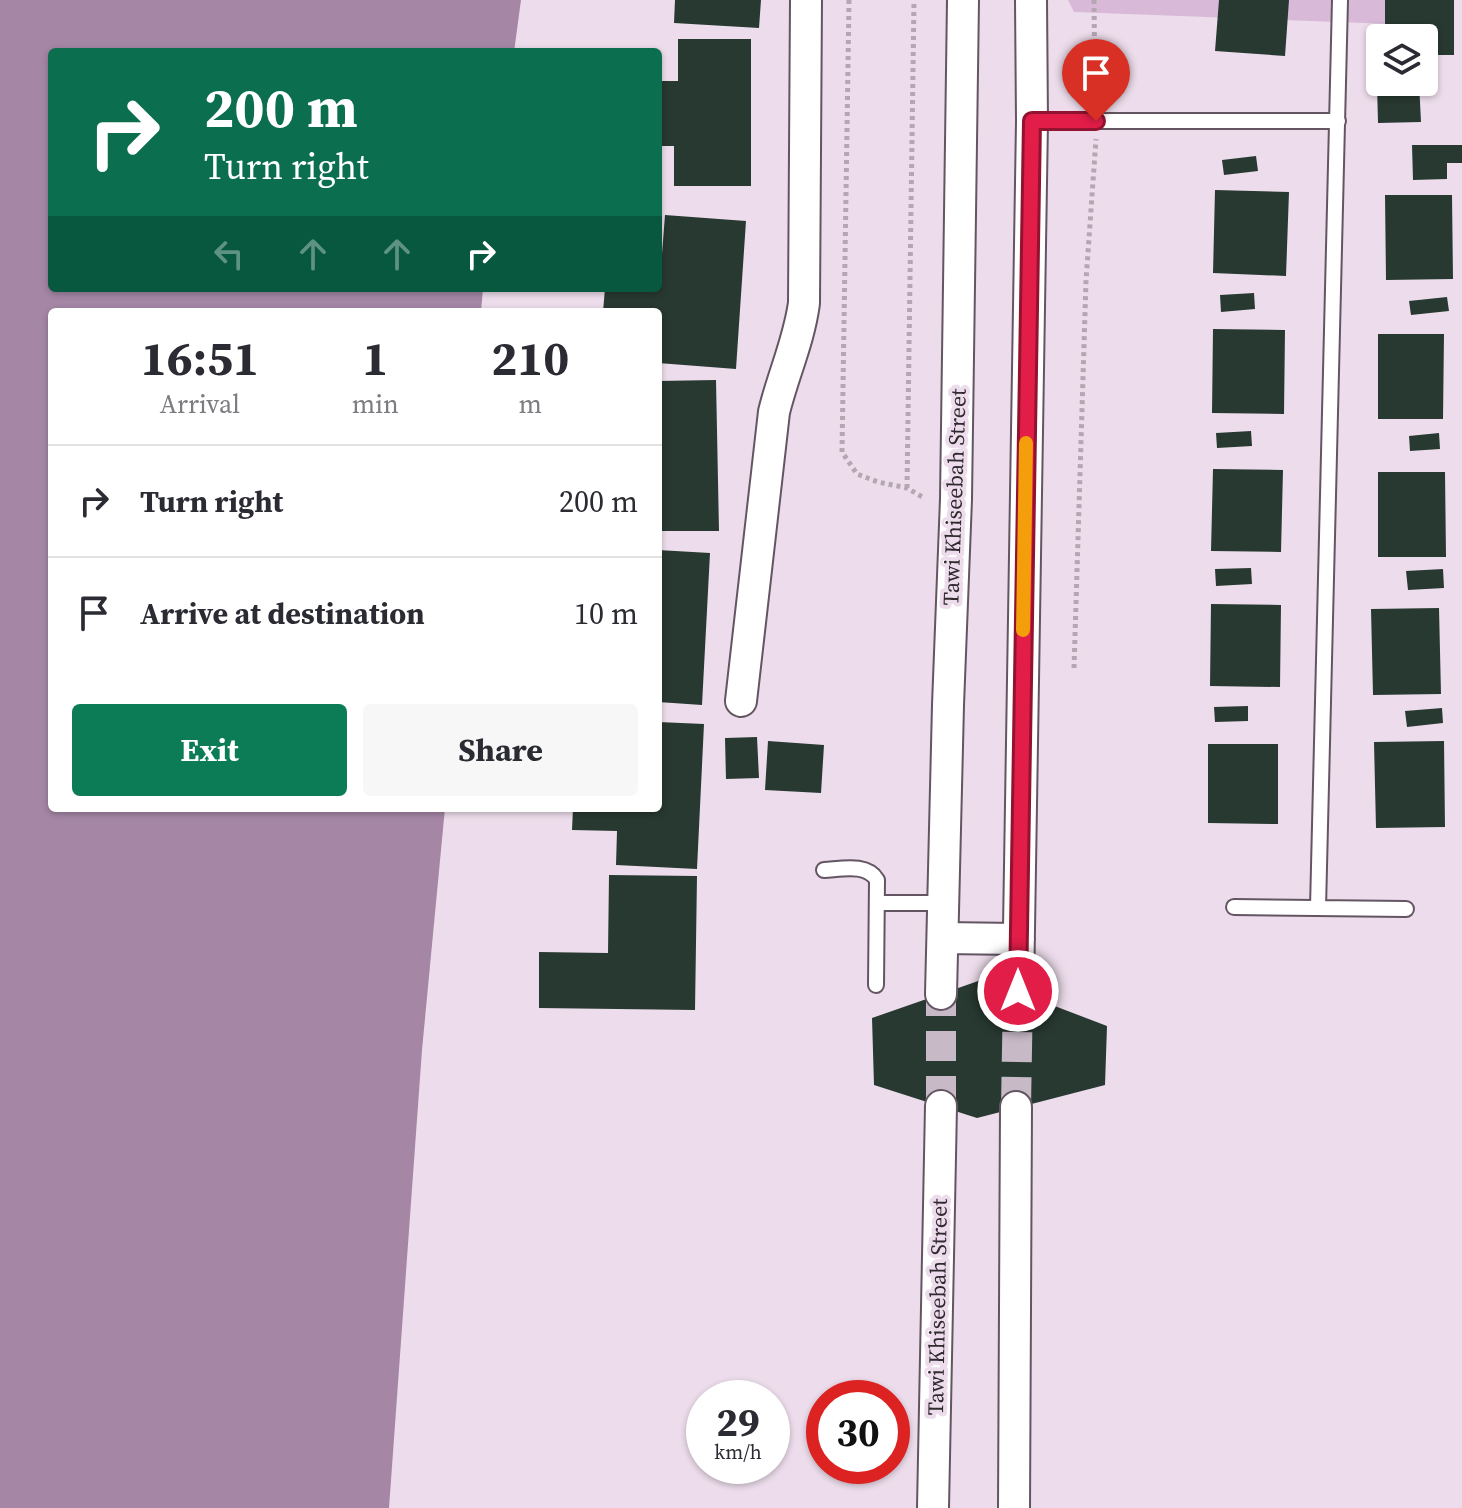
<!DOCTYPE html>
<style>
body{margin:0;font-family:"Source Serif 4",serif;background:#f7f7f7;color:#2b2b33;height:100vh;display:flex;flex-direction:column;font-size:30px;white-space:nowrap}
*{box-sizing:border-box;margin:0}
p{font-size:26px;color:#7c7c81}
.icon{flex:none;width:44px;height:44px;fill:none;stroke:currentColor;stroke-width:2;stroke-linecap:round;stroke-linejoin:round}
.map{position:relative;flex:1;overflow:hidden}
.side{position:absolute;left:48px;top:308px;width:614px;height:504px;display:flex;flex-direction:column;background:#fff;border-radius:8px;box-shadow:0 2px 6px #0004}
.side>*{flex:none}
.guide{position:absolute;left:48px;top:48px;width:614px;height:244px;border-radius:8px;box-shadow:0 2px 6px #0004;background:#0b6e4f;color:#fff;overflow:hidden}
.tools{position:absolute;left:1366px;top:24px;display:grid;gap:16px}
.tools a{display:grid;place-items:center;width:72px;height:72px;border-radius:8px;background:#fff;box-shadow:0 2px 6px #0004;font-size:40px}
.speed{position:absolute;left:686px;top:1380px;display:flex;gap:16px;font-size:40px;font-weight:700;text-align:center}
.speed>*{display:grid;place-content:center;width:104px;height:104px;border-radius:50%;background:#fff;box-shadow:0 2px 6px #0004;line-height:1}
.speed small{font-size:20px;font-weight:400}
.speed .limit{border:12px solid #d22;background:#fff;color:#111}
.pin{position:absolute;display:grid;place-items:center;width:68px;height:68px;color:#fff;margin:-82px -34px;border-radius:50% 50% 50% 0;rotate:-45deg;box-shadow:0 0 8px #0007}
.pin .icon{rotate:45deg}
.me{position:absolute;width:88px;margin:-44px;rotate:0deg;stroke-linejoin:round;filter:drop-shadow(0 0 6px #0008)}
.turn{display:flex;align-items:center;gap:28px;height:168px;padding:0 24px;font-size:36px}
.turn .icon{width:104px;height:104px;stroke-width:2.5}
.turn b{display:block;font-size:56px;line-height:68px}
.lanes{display:flex;align-items:center;height:76px;padding:0 24px;background:#0003;justify-content:center;gap:40px;direction:ltr}
.lanes .off{opacity:.35}
.eta{display:flex;justify-content:space-evenly;align-items:center;height:136px;text-align:center}
.eta b{font-size:48px;font-weight:700;line-height:56px}
.primary-button{display:flex;gap:16px;margin-top:auto;padding:16px 24px}
.primary-button a{flex:1;height:92px;border-radius:8px;background:#0c7c57;color:#fff;font-size:32px;font-weight:700;line-height:92px;text-align:center}
.primary-button a+a{background:#f7f7f7;color:#2b2b33}
ul{padding:0;list-style:none}
li{display:flex;align-items:center;gap:24px;height:112px;padding:0 24px;border-top:2px solid #e1e1e2}
li div{flex:1}
li b{display:block;font-size:30px}
li em{font-style:normal}
.map>svg:first-child{display:block}
</style>
<div class="map">
<svg width="1462" height="1508" viewBox="0 0 1462 1508">
<rect width="100%" height="100%" fill="#edddec"/>
<path fill="#d8bad8" d="M1068 0H1392L1391 24 1074 12Z"/>
<path fill="#a587a5" d="M0 0H521L514 52H52V288H483L481 312H52V808H445L422 1050 389 1508H0Z"/>
<path fill="#283931" d="M675 0H761L759 28 674 23Z
M1219 0H1289L1285 56 1215 51Z
M1385 0H1454V55H1424V38H1385Z
M678 39H751V186H674V146H658V81H678Z
M1419 82 1421 122 1378 123 1377 84Z
M1412 145H1462V163H1447V179L1413 180Z
M1256 156 1258 171 1224 175 1222 160Z
M1215 190 1289 192 1286 276 1213 273Z
M1385 195H1452L1453 279 1386 280Z
M665 215 746 221 736 369 658 363 661 325H658V312H603L605 288H658V253L662 254Z
M1254 293 1255 309 1221 312 1220 295Z
M1447 297 1449 311 1411 315 1409 301Z
M1213 329 1285 330 1284 414 1212 413Z
M1378 334H1444L1443 419H1378Z
M716 380 719 531H658V381Z
M1251 431 1252 446 1217 448 1216 433Z
M1439 433 1440 449 1410 451 1409 436Z
M1213 469 1283 470 1281 552 1211 551Z
M1378 472H1445L1446 557H1378Z
M658 550 710 553 702 705 658 702Z
M1251 568 1252 584 1216 586 1215 569Z
M1443 569 1444 588 1408 590 1406 571Z
M1211 604 1281 605 1280 687 1210 686Z
M1439 608 1441 694 1373 695 1371 609Z
M1248 706V721L1215 722 1214 707Z
M1442 708 1443 723 1407 727 1405 711Z
M658 722 704 724 697 869 616 865 617 831 572 830 573 808H658Z
M757 737 759 778 726 779 725 738Z
M768 741 824 745 821 793 765 790Z
M1444 741 1445 827 1376 828 1374 742Z
M1208 744H1278V824L1208 823Z
M609 875 697 876 695 1010 539 1008V952L608 953Z
M984 979 1107 1026 1105 1085 977 1118 874 1085 872 1018Z"/>
<g fill="none" stroke-linecap="round" stroke-linejoin="round">
<path stroke="#c7b9c6" stroke-width="30" stroke-dasharray="30 15" stroke-linecap="butt" d="M941 1106V994
M1016 1107 1018 991"/>
<g stroke="#635562" stroke-width="18">
<path id="service" d="M1032 121H1338
M824 870C842 869 867 863 877 880L876 985
M877 903H944
M1234 907 1406 909
M1318 908 1340 0"/>
</g>
<g stroke="#635562" stroke-width="34">
<path id="minor" d="M741 701 774 412C783 375 799 341 804 303L806 0
M943 938 1019 939
M1018 991 1032 121 1031 0
M941 994 948 705 956 499 963 0
M933 1508 941 1106
M1014 1508 1016 1107"/>
</g>
<path stroke="#b4a7b3" stroke-width="5" stroke-dasharray="4 4" stroke-linecap="butt" d="M849 0 842 452 857 474 878 482 907 488 924 498
M1094 0 1095 100
M907 488 914 0
M1074 668 1086 281 1096 139"/>
<use href="#service" stroke="#fff" stroke-width="14"/>
<use href="#minor" stroke="#fff" stroke-width="30"/>
</g>
<g fill="none" stroke-linecap="round" stroke-linejoin="round">
<g stroke="#92132f" stroke-width="20">
<path id="route" d="M1018 991 1032 121H1096"/>
</g>
<use href="#route" stroke="#e11d48" stroke-width="14"/>
<path stroke="#f59e0b" stroke-width="14" d="M1023 630 1026 443"/>
</g>
<g text-anchor="middle" stroke-width="8" stroke-linejoin="round" paint-order="stroke">
<g font-size="22" fill="#302a2f" stroke="#edddec">
<text transform="translate(954 497) rotate(-88)" y="8">Tawi Khiseebah Street</text>
<text transform="translate(937 1307) rotate(-89)" y="8">Tawi Khiseebah Street</text>
</g>
</g>
</svg>
<div class="tools">
<a><svg class="icon" aria-label="layers" viewBox="0 0 24 24"><path d="M12 4l9 5-9 5-9-5zM3 14l9 5 9-5"/></svg></a>
</div>
<div class="speed"><div>29<small>km/h</small></div><div class="limit">30</div></div>
<div class="pin" style="left:1096px;top:121px;background:#d93025"><svg class="icon" aria-label="arrive" viewBox="0 0 24 24"><path d="M6 21V4h12l-3 4 3 4H6"/></svg></div>
<svg class="me" style="left:1018px;top:991px" viewBox="-20 -20 40 40"><circle r="17" fill="#e11d48" stroke="#fff" stroke-width="3"/><path d="M0-11L8 9 0 5-8 9z" fill="#fff"/></svg>
<div class="guide">
<div class="turn"><svg class="icon" aria-label="right" viewBox="0 0 24 24"><path d="M7 20v-9h11M14 6l5 5-5 5"/></svg><div><b>200 m</b>Turn right</div></div>
<div class="lanes"><svg class="icon off" aria-label="left" viewBox="0 0 24 24"><path d="M17 20v-9H6M10 6l-5 5 5 5"/></svg><svg class="icon off" aria-label="ahead" viewBox="0 0 24 24"><path d="M12 20V5M6 11l6-6 6 6"/></svg><svg class="icon off" aria-label="ahead" viewBox="0 0 24 24"><path d="M12 20V5M6 11l6-6 6 6"/></svg><svg class="icon" aria-label="right" viewBox="0 0 24 24"><path d="M7 20v-9h11M14 6l5 5-5 5"/></svg></div>
</div>
<section class="side">
<div class="eta">
<div><b>16:51</b><p>Arrival</p></div>
<div><b>1</b><p>min</p></div>
<div><b>210</b><p>m</p></div>
</div>
<ul>
<li><svg class="icon" aria-label="right" viewBox="0 0 24 24"><path d="M7 20v-9h11M14 6l5 5-5 5"/></svg><div><b>Turn right</b></div><em>200 m</em></li>
<li><svg class="icon" aria-label="arrive" viewBox="0 0 24 24"><path d="M6 21V4h12l-3 4 3 4H6"/></svg><div><b>Arrive at destination</b></div><em>10 m</em></li>
</ul>
<div class="primary-button"><a>Exit</a><a>Share</a></div>
</section>
</div>
